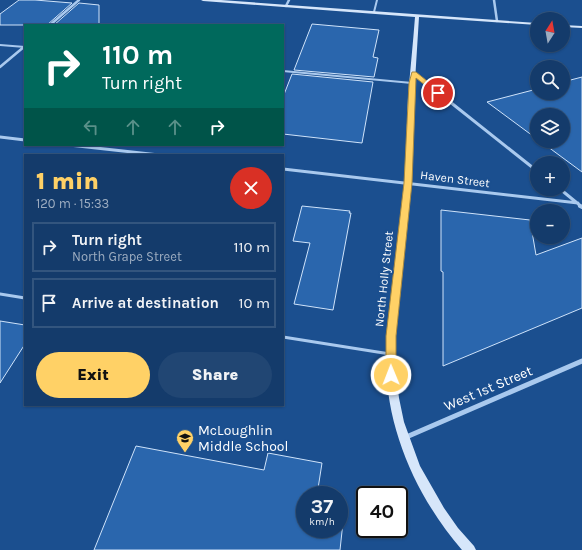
<!DOCTYPE html>
<meta charset="utf-8">
<style>
body{margin:0;font-family:Karla,sans-serif;background:#214673;color:#f1f3f6;height:100vh;display:flex;flex-direction:column;font-size:15px;white-space:nowrap}
*{box-sizing:border-box;margin:0}
p{font-size:13px;color:#9dadc1}
.icon{flex:none;width:22px;height:22px;fill:none;stroke:currentColor;stroke-width:2;stroke-linecap:round;stroke-linejoin:round}
.map{position:relative;flex:1;overflow:hidden}
.details{position:absolute;left:24px;top:154px;width:260px;height:252px;display:flex;flex-direction:column;background:#143b6b;border-radius:0px;box-shadow:0 1px 3px #0004,0 0 0 1px #33557e}
.details>*{flex:none}
.guide{position:absolute;left:24px;top:24px;width:260px;height:122px;border-radius:0px;box-shadow:0 1px 3px #0004,0 0 0 1px #33557e;background:#00695c;color:#fff;overflow:hidden}
.needle{width:26px;rotate:11deg}
.tools{position:absolute;left:530px;top:12px;display:grid;gap:8px}
.tools a{display:grid;place-items:center;width:40px;height:40px;border-radius:50%;background:#143b6b;box-shadow:0 1px 3px #0004,0 0 0 1px #33557e;font-size:20px}
.speed{position:absolute;left:296px;top:486px;display:flex;gap:8px;font-size:20px;font-weight:700;text-align:center}
.speed>*{display:grid;place-content:center;width:52px;height:52px;border-radius:50%;background:#143b6b;box-shadow:0 1px 3px #0004,0 0 0 1px #33557e;line-height:1}
.speed small{font-size:10px;font-weight:400}
.speed .limit{border:2px solid #111;border-radius:6px;background:#fff;color:#111}
.pin{position:absolute;display:grid;place-items:center;width:34px;height:34px;color:#fff;margin:-17px;border:2px solid #fff;border-radius:50%;box-shadow:0 1px 4px #0007}
.me{position:absolute;width:44px;margin:-22px;rotate:359deg;stroke-linejoin:round;filter:drop-shadow(0 0 3px #0008)}
.turn{display:flex;align-items:center;gap:14px;height:84px;padding:0 12px;font-size:18px}
.turn .icon{width:52px;height:52px;stroke-width:2.5}
.turn b{display:block;font-size:28px;line-height:34px}
.lanes{display:flex;align-items:center;height:38px;padding:0 12px;background:#0003;justify-content:center;gap:20px;direction:ltr}
.lanes .off{opacity:.35}
.round{display:grid;place-items:center;flex:none;width:42px;height:42px;border-radius:21px;background:#214673}
.head{display:flex;align-items:center;justify-content:space-between;height:68px;padding:0 12px}
h1{font-size:24px;font-weight:800;line-height:30px;color:#ffd166}
.primary-button{display:flex;gap:8px;margin-top:auto;padding:8px 12px}
.primary-button a{flex:1;height:46px;border-radius:24px;background:#ffd166;color:#111;font-size:16px;font-weight:800;line-height:46px;text-align:center}
.primary-button a+a{background:#214673;color:#f1f3f6}
ul{padding:0;list-style:none}
li{display:flex;align-items:center;gap:12px;height:50px;margin:0 8px 6px;padding:0 4px;border:2px solid #33557e;border-radius:0px}
li div{flex:1}
li b{display:block;font-size:15px}
li em{font-style:normal}
.map>svg:first-child{display:block}
</style>
<div class="map">
<svg width="582" height="550" viewBox="0 0 582 550">
<rect width="100%" height="100%" fill="#1b4f8f"/>
<path fill="#2a66ad" stroke="#cfe3fa" d="M19 0H35L72 3 47 25H0V14Z
M79 3 99 5V25H54Z
M312 24 379 30 373 57 378 58 374 77 294 70Z
M292 74 373 82 362 143 283 134V97Z
M582 77V172L540 141H563V115H537V139L487 102 537 89V93H563V82Z
M302 206 350 211 349 213H351L333 310 294 304 310 243 293 241Z
M441 210 530 220 536 255 582 238V308L443 366V272L441 271Z
M0 321 25 325V344L0 383Z
M136 446 264 470 268 453 322 463 317 495H305V529H339V522H343L340 550H94Z"/>
<g fill="none" stroke-linecap="round" stroke-linejoin="round">
<path stroke="#a9c9ee" stroke-width="2" d="M374 12 377 0
M0 45 25 47
M283 71 412 83"/>
<path stroke="#a9c9ee" stroke-width="3" d="M0 294 25 298
M283 337 390 354"/>
<path stroke="#a9c9ee" stroke-width="2.5" d="M494 0 497 21
M286 6 289 0
M50 25 79 0
M0 67 25 46
M414 73 436 91"/>
<path stroke="#a9c9ee" stroke-width="3" d="M435 90 537 171
M0 137 25 140
M69 145 159 155
M283 169 578 203
M560 189 582 207"/>
<path stroke="#a9c9ee" stroke-width="4" d="M580 206 582 207"/>
<path stroke="#a9c9ee" stroke-width="5" d="M404 438 582 361"/>
<path fill="#d6e6fa" fill-rule="evenodd" d="M201 0H221L537 23V25L419 17 414 97 412 172 396 335V374L399 398 404 422 420 466 444 508 458 528 474 546 476 550H462C418 499 387 432 386 363 386 341 389 319 392 297 396 265 400 233 403 201 407 167 406 132 408 98 410 71 413 44 415 17L203 1Z
M563 25 582 26V28L563 27Z"/>
</g>
<path fill="#ffd166" stroke="#a68842" d="M412 72H416L442 93 436 94 416 78 412 183 396 336V375L395 378 391 379 387 378 386 375V336L404 183 409 83Z"/>
<defs>
<g id="school-pin" transform="scale(0.9)"><path d="M0 17L-7.5 6A9.5 9.5 0 1 1 7.5 6Z" fill="#ffd166" stroke="#1b4f8f"/><path d="M0-5L7-2L0 1L-7-2ZM-4 1L0 2.5L4 1V4Q0 6-4 4Z" fill="#111"/></g>
</defs>
<g fill-rule="evenodd">
<use href="#school-pin" x="185" y="438"/>
</g>
<g text-anchor="middle" stroke-width="4" stroke-linejoin="round" paint-order="stroke">
<g font-size="12" fill="#fff" stroke="#1b4f8f">
<text transform="translate(455 179) rotate(7)" y="4">Haven Street</text>
<text transform="translate(384 279) rotate(-84)" y="4">North Holly Street</text>
</g>
<g font-size="14" fill="#fff" stroke="#1b4f8f">
<text transform="translate(488 388) rotate(-23)" y="5">West 1st Street</text>
</g>
<g font-size="14" fill="#fff" stroke="#1b4f8f" text-anchor="start">
<text x="198" y="435">McLoughlin<tspan x="198" dy="16">Middle School</tspan></text>
</g>
</g>
</svg>
<div class="tools">
<a><svg class="needle" viewBox="-14 -14 28 28"><path d="M0-13l5 13h-10z" fill="#e53935"/><path d="M0 13l5-13h-10z" fill="#9dadc1"/></svg></a>
<a><svg class="icon" aria-label="search" viewBox="0 0 24 24"><circle cx="10" cy="10" r="6"/><path d="M15 15l6 6"/></svg></a>
<a><svg class="icon" aria-label="layers" viewBox="0 0 24 24"><path d="M12 4l9 5-9 5-9-5zM3 14l9 5 9-5"/></svg></a>
<a>+</a>
<a>−</a>
</div>
<div class="speed"><div>37<small>km/h</small></div><div class="limit">40</div></div>
<div class="pin" style="left:438px;top:93px;background:#d93025"><svg class="icon" aria-label="arrive" viewBox="0 0 24 24"><path d="M6 21V4h12l-3 4 3 4H6"/></svg></div>
<svg class="me" style="left:391px;top:375px" viewBox="-20 -20 40 40"><circle r="17" fill="#ffd166" stroke="#fff" stroke-width="3"/><path d="M0-11L8 9 0 5-8 9z" fill="#fff"/></svg>
<div class="guide">
<div class="turn"><svg class="icon" aria-label="right" viewBox="0 0 24 24"><path d="M7 20v-9h11M14 6l5 5-5 5"/></svg><div><b>110 m</b>Turn right</div></div>
<div class="lanes"><svg class="icon off" aria-label="left" viewBox="0 0 24 24"><path d="M17 20v-9H6M10 6l-5 5 5 5"/></svg><svg class="icon off" aria-label="ahead" viewBox="0 0 24 24"><path d="M12 20V5M6 11l6-6 6 6"/></svg><svg class="icon off" aria-label="ahead" viewBox="0 0 24 24"><path d="M12 20V5M6 11l6-6 6 6"/></svg><svg class="icon" aria-label="right" viewBox="0 0 24 24"><path d="M7 20v-9h11M14 6l5 5-5 5"/></svg></div>
</div>
<section class="details">
<div class="head"><div><h1>1 min</h1><p>120 m · 15:33</p></div><a class="round" style="background:#d93025;color:#fff"><svg class="icon" aria-label="close" viewBox="0 0 24 24"><path d="M6 6l12 12M18 6L6 18"/></svg></a></div>
<ul>
<li><svg class="icon" aria-label="right" viewBox="0 0 24 24"><path d="M7 20v-9h11M14 6l5 5-5 5"/></svg><div><b>Turn right</b><p>North Grape Street</p></div><em>110 m</em></li>
<li><svg class="icon" aria-label="arrive" viewBox="0 0 24 24"><path d="M6 21V4h12l-3 4 3 4H6"/></svg><div><b>Arrive at destination</b></div><em>10 m</em></li>
</ul>
<div class="primary-button"><a>Exit</a><a>Share</a></div>
</section>
</div>
